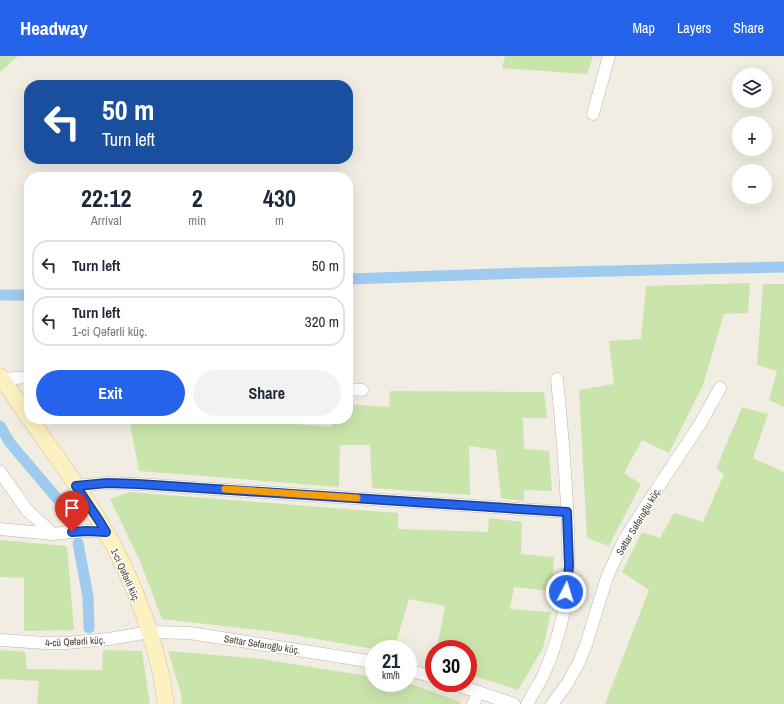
<!DOCTYPE html>
<meta charset="utf-8">
<style>
body{margin:0;font-family:"Archivo Narrow",sans-serif;background:#f2f2f3;color:#1f2937;height:100vh;display:flex;flex-direction:column;font-size:15px;white-space:nowrap}
*{box-sizing:border-box;margin:0}
p{font-size:13px;color:#747a83}
.icon{flex:none;width:22px;height:22px;fill:none;stroke:currentColor;stroke-width:2;stroke-linecap:round;stroke-linejoin:round}
.map{position:relative;flex:1;overflow:hidden}
.panel{position:absolute;left:24px;top:116px;width:329px;height:252px;display:flex;flex-direction:column;background:#fff;border-radius:16px;box-shadow:0 4px 16px #0002}
.panel>*{flex:none}
.top-card{position:absolute;left:24px;top:24px;width:329px;height:84px;border-radius:16px;box-shadow:0 4px 16px #0002;background:#1a4fa0;color:#fff;overflow:hidden}
.controls{position:absolute;left:732px;top:12px;display:grid;gap:8px}
.controls a{display:grid;place-items:center;width:40px;height:40px;border-radius:50%;background:#fff;box-shadow:0 4px 16px #0002;font-size:20px}
.speed{position:absolute;left:365px;top:584px;display:flex;gap:8px;font-size:20px;font-weight:700;text-align:center}
.speed>*{display:grid;place-content:center;width:52px;height:52px;border-radius:50%;background:#fff;box-shadow:0 4px 16px #0002;line-height:1}
.speed small{font-size:10px;font-weight:400}
.speed .limit{border:6px solid #d22;background:#fff;color:#111}
.pin{position:absolute;display:grid;place-items:center;width:34px;height:34px;color:#fff;margin:-41px -17px;border-radius:50% 50% 50% 0;rotate:-45deg;box-shadow:0 0 4px #0007}
.pin .icon{rotate:45deg}
.me{position:absolute;width:44px;margin:-22px;rotate:5deg;stroke-linejoin:round;filter:drop-shadow(0 0 3px #0008)}
.turn{display:flex;align-items:center;gap:14px;height:84px;padding:0 12px;font-size:18px}
.turn .icon{width:52px;height:52px;stroke-width:2.5}
.turn b{display:block;font-size:28px;line-height:34px}
.eta{display:flex;justify-content:space-evenly;align-items:center;height:68px;text-align:center}
.eta b{font-size:24px;font-weight:800;line-height:28px}
.cta{display:flex;gap:8px;margin-top:auto;padding:8px 12px}
.cta a{flex:1;height:46px;border-radius:24px;background:#2563eb;color:#fff;font-size:16px;font-weight:800;line-height:46px;text-align:center}
.cta a+a{background:#f2f2f3;color:#1f2937}
ul{padding:0;list-style:none}
li{display:flex;align-items:center;gap:12px;height:50px;margin:0 8px 6px;padding:0 4px;border:2px solid #e0e1e3;border-radius:16px}
li div{flex:1}
li b{display:block;font-size:15px}
li em{font-style:normal}
header{display:flex;align-items:center;gap:24px;box-sizing:border-box;height:56px;padding:0 20px;background:#2563eb;color:#fff}
header strong{font-size:19px}
nav{display:flex;gap:22px;margin-inline-start:auto;font-size:14px}
.map>svg:first-child{display:block}
</style>
<header>
<strong>Headway</strong>
<nav><a>Map</a><a>Layers</a><a>Share</a></nav>
</header>
<div class="map">
<svg width="784" height="648" viewBox="0 0 784 648">
<rect width="100%" height="100%" fill="#f1ede3"/>
<path fill="#c9e5ac" d="M0 0H18L0 16Z
M505 0H593L587 18 502 12Z
M750 227 748 257 724 258 703 329 669 397 642 384 624 417 641 428 609 490 587 482 579 334 614 328 609 285 641 283 646 230Z
M763 228H784V351L769 344 777 315 757 309Z
M390 335 544 336 547 362H523L524 393 549 395 552 435 524 434V445L501 442 496 394 469 390 470 439 372 432 370 389H340L339 431 139 415 129 363H296V368L332 371 333 363H348V348L389 351Z
M742 351 768 358 753 402 784 416V648H605L649 534 622 516 642 476 660 482 674 457 703 466 724 418 716 413Z
M129 436 398 457V473L488 476 489 462 522 466 521 498 554 501 552 535 514 531 510 553 551 556 543 592 518 634 468 618V593H437L445 550 409 543 394 593H374L276 576 162 563 140 505 110 443Z
M0 484 67 490 74 574 24 575V522L0 521Z
M0 594 25 596 27 613 102 614 103 594 142 595 150 648H37L39 625 0 623Z
M168 595 261 603 374 621V627H408L460 646V648H182L181 637Z"/>
<g fill="none" stroke-linecap="round" stroke-linejoin="round">
<path stroke="#9fcbee" stroke-width="11" d="M348 223 523 217 784 211
M0 239H29
M0 370 10 387 61 447 73 465
M78 487 88 541 89 572"/>
<g stroke="#bfb8a9" stroke-width="13">
<path id="street" d="M593 58 609 0
M2 323 29 321
M348 333 362 334
M0 416 27 454 53 478
M76 430 107 427 138 428 567 456
M0 473 53 478 72 476 87 475 106 476
M0 584 45 587H66L109 583 149 576 190 577 374 606
M408 614 434 621
M451 627 514 648
M473 648 479 636
M527 648C532 639 537 631 542 622 553 599 560 575 565 550 570 525 568 497 568 471 566 422 562 372 557 323
M552 648 567 628 579 606 586 589 607 521 624 484 647 448 700 368 720 332"/>
</g>
<g stroke="#d1c393" stroke-width="17">
<path id="secondary" d="M0 320 29 362
M30 363C54 397 79 431 100 466 127 510 150 568 161 618 163 628 164 638 166 648"/>
</g>
<use href="#street" stroke="#fff" stroke-width="12"/>
<use href="#secondary" stroke="#fdf1c1" stroke-width="16"/>
</g>
<g fill="none" stroke-linecap="round" stroke-linejoin="round">
<g stroke="#184099" stroke-width="10">
<path id="route" d="M72 476 87 475 106 476 100 466 76 430 107 427 138 428 567 456 569 510 566 536"/>
</g>
<use href="#route" stroke="#2563eb" stroke-width="7"/>
<path stroke="#f59e0b" stroke-width="7" d="M225 433 357 442"/>
</g>
<g text-anchor="middle" stroke-width="3" stroke-linejoin="round" paint-order="stroke">
<g font-size="10" fill="#433d33" stroke="#fff">
<text transform="translate(638 465) rotate(-59)" y="4">Səttar Səfəroğlu küç.</text>
<text transform="translate(126 519) rotate(66)" y="4">1-ci Qəfərli küç.</text>
<text transform="translate(75 585) rotate(-3)" y="4">4-cü Qəfərli küç.</text>
<text transform="translate(262 588) rotate(9)" y="4">Səttar Səfəroğlu küç.</text>
</g>
</g>
</svg>
<div class="controls">
<a><svg class="icon" aria-label="layers" viewBox="0 0 24 24"><path d="M12 4l9 5-9 5-9-5zM3 14l9 5 9-5"/></svg></a>
<a>+</a>
<a>−</a>
</div>
<div class="speed"><div>21<small>km/h</small></div><div class="limit">30</div></div>
<div class="pin" style="left:72px;top:476px;background:#d93025"><svg class="icon" aria-label="arrive" viewBox="0 0 24 24"><path d="M6 21V4h12l-3 4 3 4H6"/></svg></div>
<svg class="me" style="left:566px;top:536px" viewBox="-20 -20 40 40"><circle r="17" fill="#2563eb" stroke="#fff" stroke-width="3"/><path d="M0-11L8 9 0 5-8 9z" fill="#fff"/></svg>
<div class="top-card">
<div class="turn"><svg class="icon" aria-label="left" viewBox="0 0 24 24"><path d="M17 20v-9H6M10 6l-5 5 5 5"/></svg><div><b>50 m</b>Turn left</div></div>
</div>
<section class="panel">
<div class="eta">
<div><b>22:12</b><p>Arrival</p></div>
<div><b>2</b><p>min</p></div>
<div><b>430</b><p>m</p></div>
</div>
<ul>
<li><svg class="icon" aria-label="left" viewBox="0 0 24 24"><path d="M17 20v-9H6M10 6l-5 5 5 5"/></svg><div><b>Turn left</b></div><em>50 m</em></li>
<li><svg class="icon" aria-label="left" viewBox="0 0 24 24"><path d="M17 20v-9H6M10 6l-5 5 5 5"/></svg><div><b>Turn left</b><p>1-ci Qəfərli küç.</p></div><em>320 m</em></li>
</ul>
<div class="cta"><a>Exit</a><a>Share</a></div>
</section>
</div>
